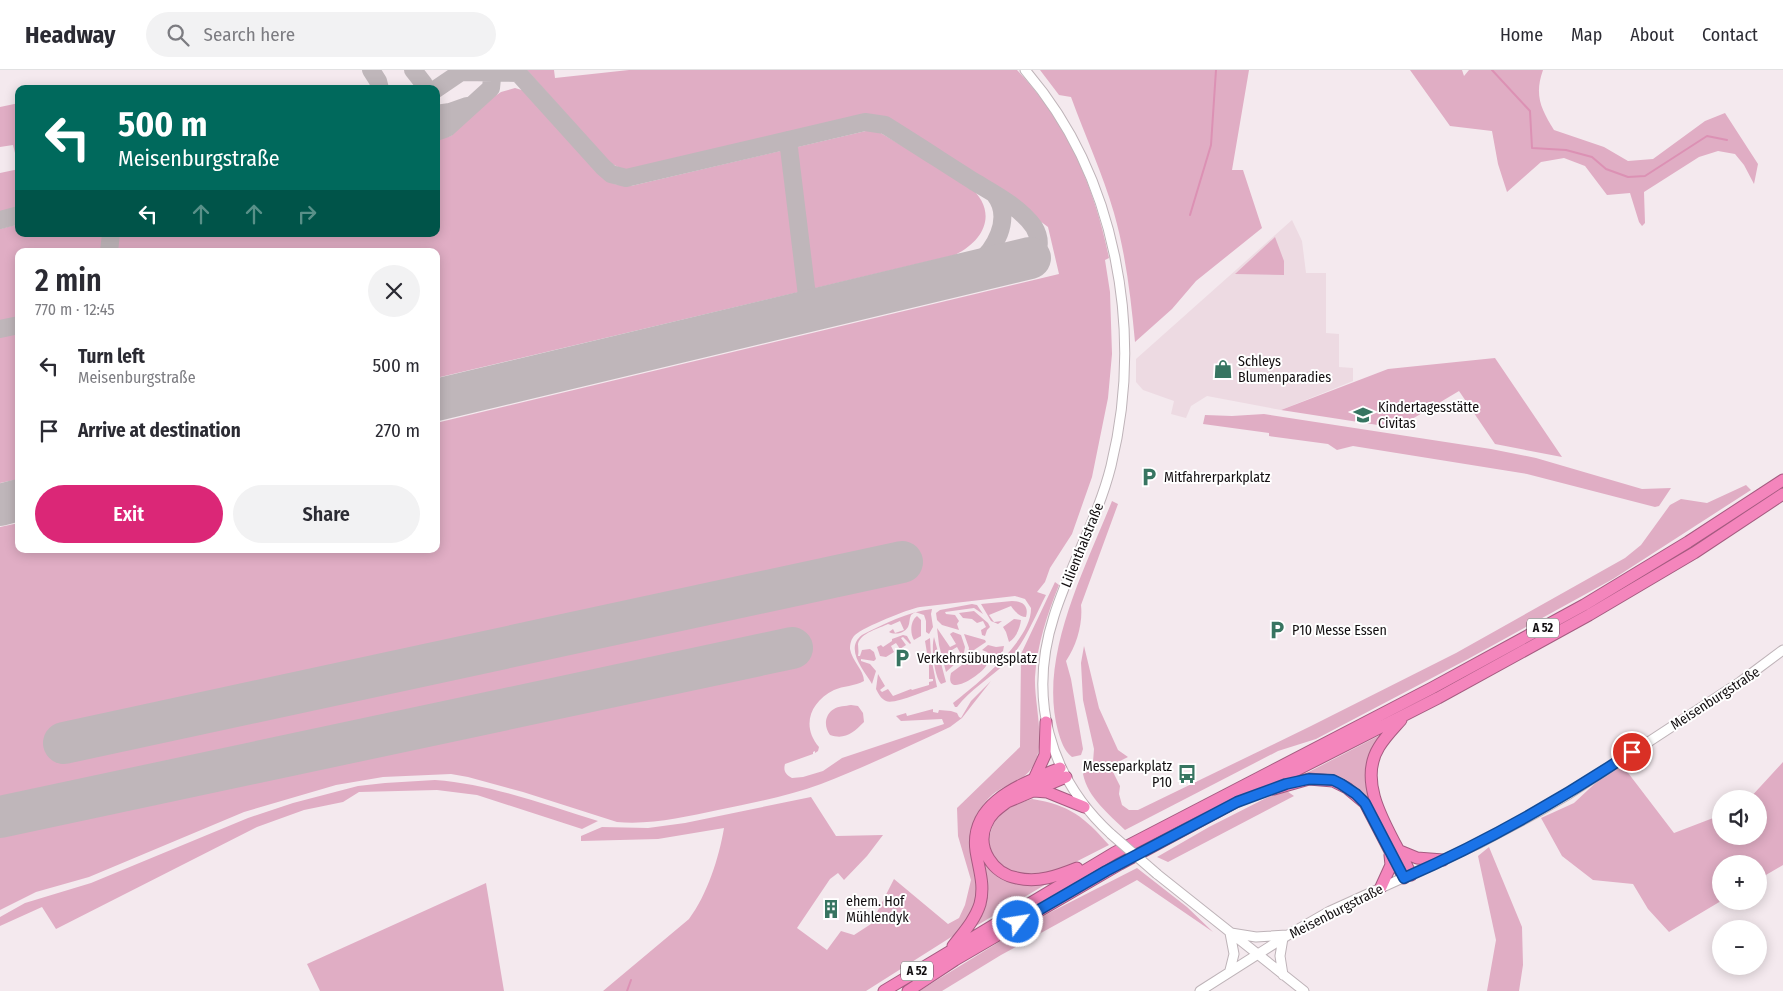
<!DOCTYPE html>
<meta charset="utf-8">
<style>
body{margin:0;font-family:"Fira Sans Condensed",sans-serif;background:#f2f2f3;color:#2b2b33;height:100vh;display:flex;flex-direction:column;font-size:19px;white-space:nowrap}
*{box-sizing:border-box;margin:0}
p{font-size:16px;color:#7c7c81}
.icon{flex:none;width:28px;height:28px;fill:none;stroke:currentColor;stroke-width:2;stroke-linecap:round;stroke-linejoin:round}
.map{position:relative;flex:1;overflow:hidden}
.details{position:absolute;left:15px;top:178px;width:425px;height:305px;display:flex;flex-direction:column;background:#fff;border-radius:10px;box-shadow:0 2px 12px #0003}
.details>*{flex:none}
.hud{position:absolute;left:15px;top:15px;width:425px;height:152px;border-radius:10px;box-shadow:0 2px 12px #0003;background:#00695c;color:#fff;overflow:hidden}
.controls{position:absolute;left:1712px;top:720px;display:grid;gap:10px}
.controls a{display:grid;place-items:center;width:55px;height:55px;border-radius:50%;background:#fff;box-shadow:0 2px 12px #0003;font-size:25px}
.pin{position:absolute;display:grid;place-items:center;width:42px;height:42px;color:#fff;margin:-21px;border:2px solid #fff;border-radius:50%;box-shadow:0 1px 5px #0007}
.me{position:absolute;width:55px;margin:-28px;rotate:59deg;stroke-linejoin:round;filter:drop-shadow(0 0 4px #0008)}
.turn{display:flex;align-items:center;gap:18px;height:105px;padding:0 20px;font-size:22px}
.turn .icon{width:65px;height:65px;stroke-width:2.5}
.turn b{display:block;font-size:35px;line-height:42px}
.lanes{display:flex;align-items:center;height:48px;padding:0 20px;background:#0003;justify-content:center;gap:25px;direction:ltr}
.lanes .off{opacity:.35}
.round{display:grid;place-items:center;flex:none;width:52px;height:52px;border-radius:26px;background:#f2f2f3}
.headline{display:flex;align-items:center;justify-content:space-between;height:85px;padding:0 20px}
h1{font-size:30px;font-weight:600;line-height:38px}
.primary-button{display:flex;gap:10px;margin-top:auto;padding:10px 20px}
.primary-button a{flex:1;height:58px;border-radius:30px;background:#db2777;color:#fff;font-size:20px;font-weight:600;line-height:58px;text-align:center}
.primary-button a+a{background:#f2f2f3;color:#2b2b33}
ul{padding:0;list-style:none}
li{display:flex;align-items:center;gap:15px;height:65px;padding:0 20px}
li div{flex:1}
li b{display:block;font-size:19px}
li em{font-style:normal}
header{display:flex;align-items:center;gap:30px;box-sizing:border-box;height:70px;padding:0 25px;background:#fff;border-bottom:1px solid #e1e1e2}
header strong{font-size:24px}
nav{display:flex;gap:28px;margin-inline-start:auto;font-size:18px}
.search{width:350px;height:45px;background:#f2f2f3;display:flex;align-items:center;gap:12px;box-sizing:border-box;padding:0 18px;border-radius:28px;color:#7c7c81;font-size:19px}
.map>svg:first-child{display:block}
</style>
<header>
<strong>Headway</strong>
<div class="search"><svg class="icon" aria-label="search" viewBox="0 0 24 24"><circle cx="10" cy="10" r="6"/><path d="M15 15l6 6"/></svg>Search here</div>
<nav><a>Home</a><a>Map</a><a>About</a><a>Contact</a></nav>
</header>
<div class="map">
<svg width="1783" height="921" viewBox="0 0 1783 921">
<rect width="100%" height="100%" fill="#f4e9ee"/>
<path fill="#eddae2" d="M1292 150 1302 171 1306 203H1326V263L1339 264V297L1353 298V311L1281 340 1207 326 1191 336 1186 348 1171 344 1174 331 1143 320 1136 312V289Z"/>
<path fill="#e0adc4" d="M527 0H554L555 8 629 0H1017C1067 52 1095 118 1109 188L1105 190 1110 222 1112 284 1108 328 1092 407 1072 464 1050 498 1045 512 1037 522 1046 525C1034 548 1024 575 1006 593 990 608 970 620 957 637H955L953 633C977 614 1032 570 1031 538L1025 529 1015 526 920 537C908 539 864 557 855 565 851 569 850 574 850 579 852 591 864 600 864 611 855 616 843 616 834 620 810 632 801 656 819 677L818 681 815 683V681L813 682V684L785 694C783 701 786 705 792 708L803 707 823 701 842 688 944 654 942 649 901 651 896 646 906 643 907 646 933 639V642L938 643 939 640 951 641 957 643 959 647 961 648 971 631 991 611 962 648 950 657C907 677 865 697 821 714 788 726 753 733 718 740 685 747 651 755 617 752L523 722 468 707 451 704 383 707 336 715 244 742 89 807 36 822 0 840V457L19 453V479H436V353L1059 204 1048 157 983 108 887 48 870 44 633 100 622 99 610 93Z
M1040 0H1249L1232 100H1243L1262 158 1196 211 1172 239 1135 272C1131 229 1126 185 1114 143 1103 104 1085 66 1071 27L1059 25Z
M1410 0H1462L1464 6 1469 0H1543C1534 25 1541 39 1554 60L1604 77 1628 91 1653 89 1705 51 1725 43 1758 94 1754 114 1744 95 1735 84 1718 81 1699 87 1644 122 1645 153 1642 156 1639 152 1630 123 1607 125 1585 96 1564 88 1541 92 1507 122 1498 94 1492 61 1450 56Z
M515 18 525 21 600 105 614 114 631 116 870 60 879 62 968 115C998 140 987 169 955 185L436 308V181H116L118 164H436V69L451 66 485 33 501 22Z
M19 33V139L0 143V103L19 99 13 75 0 77V37Z
M19 154V164H105L102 181H19V248L0 252V159Z
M1275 167 1284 191V205L1235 204Z
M19 262V409L0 413V266Z
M1495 288 1562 387 1495 374 1459 321 1397 358 1281 340 1388 299Z
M1264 344 1491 379 1536 388 1642 419 1671 418 1659 436 1655 437 1527 404 1353 376 1337 380 1328 374 1269 366V363L1203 354 1205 345 1232 346Z
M1746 415 1751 420 1613 509 1468 589 1316 669 1278 681 1125 760C1109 744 1088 728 1083 704L1093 692 1094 679 1083 630 1081 593 1084 576 1099 638 1118 680 1128 687 1110 696 1120 716 1119 724 1122 735 1129 740H1138L1311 656 1456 583 1625 488 1641 475 1670 435 1681 429 1707 433Z
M1112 431 1118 434 1081 535C1083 553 1077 575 1066 591L1071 609 1083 679 1081 685 1072 687C1064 681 1061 671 1058 661 1038 587 1085 499 1112 431Z
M1055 512 1059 515C1047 545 1037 575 1035 607 1034 631 1044 665 1037 687 1028 715 1005 711 989 728 982 735 974 747 972 757 969 769 971 779 974 791 981 822 980 841 956 864L866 921H603L689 849C707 825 719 788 724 758L658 769 581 771V766L602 757 648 758 685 753 811 727 836 766 883 765 867 786 844 810 838 803 830 809 797 858 827 880 841 861 854 865 871 854 894 809 948 854 959 848 965 835 971 810 958 766 957 738 1020 677 1021 584Z
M1012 531C1023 531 1029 536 1026 547 1020 547 1014 541 1011 536L989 545 994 552 1002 551 998 554 991 551 981 534Z
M972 534 977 535 983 544 974 538 945 542 946 544 955 545 959 551 957 554 959 560 942 555 937 550 936 543 940 540Z
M932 539 931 544 933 557 929 564 926 562V551L924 545 915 542 911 545C909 549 910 553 908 557 904 564 894 565 889 562L893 559 895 563 904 560 900 551 891 555 888 554C880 558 860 563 858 574 858 578 859 581 858 586H860L862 580 870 579 874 582 876 589 874 591 861 589V591L870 594 876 601 872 614C864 600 844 579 862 565 884 554 907 542 932 539Z
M974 541 988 553 990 557 987 560 985 566 982 565 981 560 986 557 983 551 977 553 972 549 963 548 959 543Z
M917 546 921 550V566L914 570C910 564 910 551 917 546Z
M1014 549 1021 550C1020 558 1016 568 1009 572L1006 562 1003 557Z
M937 558 950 577 956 574 950 564 953 562 961 565 965 577 963 588 957 577 952 580 957 589V592L946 602 939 575Z
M964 564 985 570 986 572 968 584 969 578Z
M903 565 907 566 911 573 910 574 903 567 901 568 906 575 900 579 896 573 891 576 894 582 886 587 880 586 877 577 881 575 883 577 892 571V569Z
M934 567 946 612 941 614C934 606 931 577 934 567Z
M930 568 931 587 937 617C927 620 894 635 886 631 881 629 878 623 876 619L878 604 885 616 880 620 882 622 888 619 893 626 911 619 912 620 929 615V612L933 611V609H929V595L925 571Z
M988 575 996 577 1004 576 1003 581 993 590 987 582 982 580Z
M979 585 986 588C987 592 988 592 986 596 982 604 944 630 951 603L974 586Z
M851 635 858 636 863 643 864 652C853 663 845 670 830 665 824 657 824 645 834 639 838 636 846 636 851 635Z
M1388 661 1374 678V736L1352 717 1297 708Z
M1619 691 1674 763 1721 745V766H1759V729H1749L1783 692V795L1759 809V794H1721V831L1669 862 1648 839 1633 814 1593 810 1562 786 1541 748 1574 733Z
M435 710C491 714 545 735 598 751L582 759 477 725 437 720 359 722 343 732 304 740 257 757 56 859 42 837 0 856V847L25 833 91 813 248 748 293 733 358 716 385 713Z
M1284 719 1294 726 1168 792 1157 787 1209 757Z
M1032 729C1070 735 1084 747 1109 775L1052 804 1027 805 1006 800 993 788 988 770 996 746 1010 736Z
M1489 777 1522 857 1523 895 1519 921H1487L1496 870 1478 786Z
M983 788 992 800 1048 813 971 859Z
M1137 798 1187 837 1213 862 1137 810 1001 885 942 921H919L999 872 1049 843Z
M486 813 504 921H320L307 894Z"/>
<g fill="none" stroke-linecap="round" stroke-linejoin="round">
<path stroke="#dc91b4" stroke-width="2" d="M1492 0 1530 41 1532 78 1566 80 1592 87 1606 99 1628 107 1645 106 1707 66 1727 70
M1190 145 1211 75 1216 0
M627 921 631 910"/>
<path stroke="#bfb6ba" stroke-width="18" d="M371 0 378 11 380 19
M413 0 424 14V19
M436 19 461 2 518 3 603 97 611 104 626 108 865 52 885 55C914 73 943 92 973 111 993 123 1020 137 1034 157 1040 167 1042 182 1030 188
M436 44 450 42 467 36
M436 62 447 58 491 18 492 8 488 3 484 1
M788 70 809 242
M0 150 19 145
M109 181 111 164
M937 210C949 206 962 203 973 196 995 182 1013 148 995 125
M0 259 19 255"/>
<path stroke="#bfb6ba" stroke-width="42" d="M436 330 1030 188
M0 435 19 430
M64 673 902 492
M0 747 792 578"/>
<g stroke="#beb3b8" stroke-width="11">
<path id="secondary" d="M1025 0C1117 106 1144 261 1111 396 1098 448 1070 495 1054 546 1028 627 1048 706 1111 764
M1157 804 1304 921
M1230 863 1234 884 1230 900
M1231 863 1256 867 1287 865
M1283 905 1280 886 1283 868
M1200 921 1288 865 1330 841 1480 773 1538 742 1569 724 1740 612 1783 580"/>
</g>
<g stroke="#a55b80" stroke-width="13">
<path id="highway" d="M1401 650C1393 659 1385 667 1379 677 1354 717 1395 768 1411 805
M1066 707 1007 732C999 738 990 744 986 755 976 778 993 804 1017 808 1038 813 1057 806 1077 798
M1034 709 1045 685 1046 652
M1274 719 1309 709 1333 711 1347 718 1365 733 1404 808
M1034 721 1047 722 1084 737
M1400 781 1417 788 1443 790
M1381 817 1391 795 1390 785
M953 876C963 863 975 850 980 834 985 815 979 800 976 781 969 731 1023 714 1060 698
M884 921 1114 783 1432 618 1584 535 1688 472 1783 410
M908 921 955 890 1120 794 1267 715 1438 628 1589 545 1694 483 1783 424"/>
</g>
<use href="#secondary" stroke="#fff" stroke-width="9"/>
<use href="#highway" stroke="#f485bc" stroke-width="11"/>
<g stroke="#beb3b8" stroke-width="11" stroke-linecap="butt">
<path id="secondary-bridge" d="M1111 764 1157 804"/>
</g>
<use href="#secondary-bridge" stroke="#fff" stroke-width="9"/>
</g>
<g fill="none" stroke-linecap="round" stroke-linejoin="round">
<g stroke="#114b97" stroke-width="12">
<path id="route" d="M1018 852 1106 801 1237 732 1286 714 1309 709 1333 710 1341 714 1356 724 1365 733 1404 808C1486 772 1557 732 1632 682"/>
</g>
<use href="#route" stroke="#1a73e8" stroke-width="9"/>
</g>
<defs>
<g id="shop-bare" transform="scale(1.5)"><path d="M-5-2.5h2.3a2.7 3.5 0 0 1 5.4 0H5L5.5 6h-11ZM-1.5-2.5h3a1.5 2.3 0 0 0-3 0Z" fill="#377561" stroke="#fff" stroke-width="2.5" paint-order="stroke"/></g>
<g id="school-bare" transform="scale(1.5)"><path d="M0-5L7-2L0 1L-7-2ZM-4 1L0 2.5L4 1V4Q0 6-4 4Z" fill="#377561" stroke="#fff" stroke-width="2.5" paint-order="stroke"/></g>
<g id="parking-bare" transform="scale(1.5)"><path d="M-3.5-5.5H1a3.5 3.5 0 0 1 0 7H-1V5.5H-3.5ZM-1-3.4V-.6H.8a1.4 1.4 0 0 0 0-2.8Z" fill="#377561" stroke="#fff" stroke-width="2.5" paint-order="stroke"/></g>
<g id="bus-bare" transform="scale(1.5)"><path d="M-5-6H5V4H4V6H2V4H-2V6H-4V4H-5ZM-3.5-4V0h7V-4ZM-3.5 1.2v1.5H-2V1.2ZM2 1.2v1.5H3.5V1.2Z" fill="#377561" stroke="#fff" stroke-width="2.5" paint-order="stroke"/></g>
<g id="building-bare" transform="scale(1.5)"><path d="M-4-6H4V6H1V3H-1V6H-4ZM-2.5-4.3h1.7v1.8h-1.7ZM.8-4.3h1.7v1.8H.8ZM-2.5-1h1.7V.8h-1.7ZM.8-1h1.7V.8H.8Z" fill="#377561" stroke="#fff" stroke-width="2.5" paint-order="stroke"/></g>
</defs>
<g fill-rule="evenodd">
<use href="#shop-bare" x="1223" y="299"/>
<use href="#school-bare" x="1363" y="345"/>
<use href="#parking-bare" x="1149" y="407"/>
<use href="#parking-bare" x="1277" y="560"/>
<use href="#parking-bare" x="902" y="588"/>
<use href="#bus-bare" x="1187" y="704"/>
<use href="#building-bare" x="831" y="839"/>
</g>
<g text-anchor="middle" stroke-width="4" stroke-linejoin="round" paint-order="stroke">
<g fill="#fff" stroke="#595658" stroke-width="1">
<rect x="1527" y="548.5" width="32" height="19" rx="4"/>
<rect x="901" y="891.5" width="32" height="19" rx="4"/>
</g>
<g font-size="12" font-weight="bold" fill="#120e10">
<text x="1543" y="562">A 52</text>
<text x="917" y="905">A 52</text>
</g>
<g font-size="14" fill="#120e10" stroke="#fff" text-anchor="start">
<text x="1238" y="296">Schleys<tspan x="1238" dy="16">Blumenparadies</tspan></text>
<text x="1378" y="342">Kindertagesstätte<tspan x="1378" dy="16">Civitas</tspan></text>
<text x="1164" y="412">Mitfahrerparkplatz</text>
<text x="1292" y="565">P10 Messe Essen</text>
<text x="917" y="593">Verkehrsübungsplatz</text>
<text x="1172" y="701" text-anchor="end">Messeparkplatz<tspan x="1172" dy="16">P10</tspan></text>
<text x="846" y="836">ehem. Hof<tspan x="846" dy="16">Mühlendyk</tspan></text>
</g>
<g font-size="14" fill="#120e10" stroke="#fff">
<text transform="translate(1082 475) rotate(-68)" y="5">Lilienthalstraße</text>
<text transform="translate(1715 628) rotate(-33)" y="5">Meisenburgstraße</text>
<text transform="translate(1336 841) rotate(-27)" y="5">Meisenburgstraße</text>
</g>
</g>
</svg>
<div class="controls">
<a><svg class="icon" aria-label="sound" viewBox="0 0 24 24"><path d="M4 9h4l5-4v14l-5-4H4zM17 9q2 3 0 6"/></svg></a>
<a>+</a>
<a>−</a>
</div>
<div class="pin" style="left:1632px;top:682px;background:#d93025"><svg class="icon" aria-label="arrive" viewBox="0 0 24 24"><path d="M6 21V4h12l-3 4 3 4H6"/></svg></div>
<svg class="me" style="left:1018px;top:852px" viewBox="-20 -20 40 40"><circle r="17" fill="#1a73e8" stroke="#fff" stroke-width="3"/><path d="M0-11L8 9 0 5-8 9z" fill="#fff"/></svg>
<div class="hud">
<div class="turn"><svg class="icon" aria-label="left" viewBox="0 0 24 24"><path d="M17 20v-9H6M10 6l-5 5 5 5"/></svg><div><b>500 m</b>Meisenburgstraße</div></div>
<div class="lanes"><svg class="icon" aria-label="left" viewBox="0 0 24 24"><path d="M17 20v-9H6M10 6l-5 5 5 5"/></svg><svg class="icon off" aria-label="ahead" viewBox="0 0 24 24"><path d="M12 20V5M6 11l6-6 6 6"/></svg><svg class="icon off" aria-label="ahead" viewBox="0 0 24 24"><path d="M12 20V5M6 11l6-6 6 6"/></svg><svg class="icon off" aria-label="right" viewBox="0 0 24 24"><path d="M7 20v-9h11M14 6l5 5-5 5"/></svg></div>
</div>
<section class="details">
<div class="headline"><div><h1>2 min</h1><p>770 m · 12:45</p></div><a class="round"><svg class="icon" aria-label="close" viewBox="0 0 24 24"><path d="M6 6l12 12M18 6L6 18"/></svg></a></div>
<ul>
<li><svg class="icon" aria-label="left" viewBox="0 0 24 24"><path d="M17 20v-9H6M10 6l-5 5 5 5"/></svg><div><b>Turn left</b><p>Meisenburgstraße</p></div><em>500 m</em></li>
<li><svg class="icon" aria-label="arrive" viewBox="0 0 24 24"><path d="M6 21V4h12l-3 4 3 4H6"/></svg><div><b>Arrive at destination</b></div><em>270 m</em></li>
</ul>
<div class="primary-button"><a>Exit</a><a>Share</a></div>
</section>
</div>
